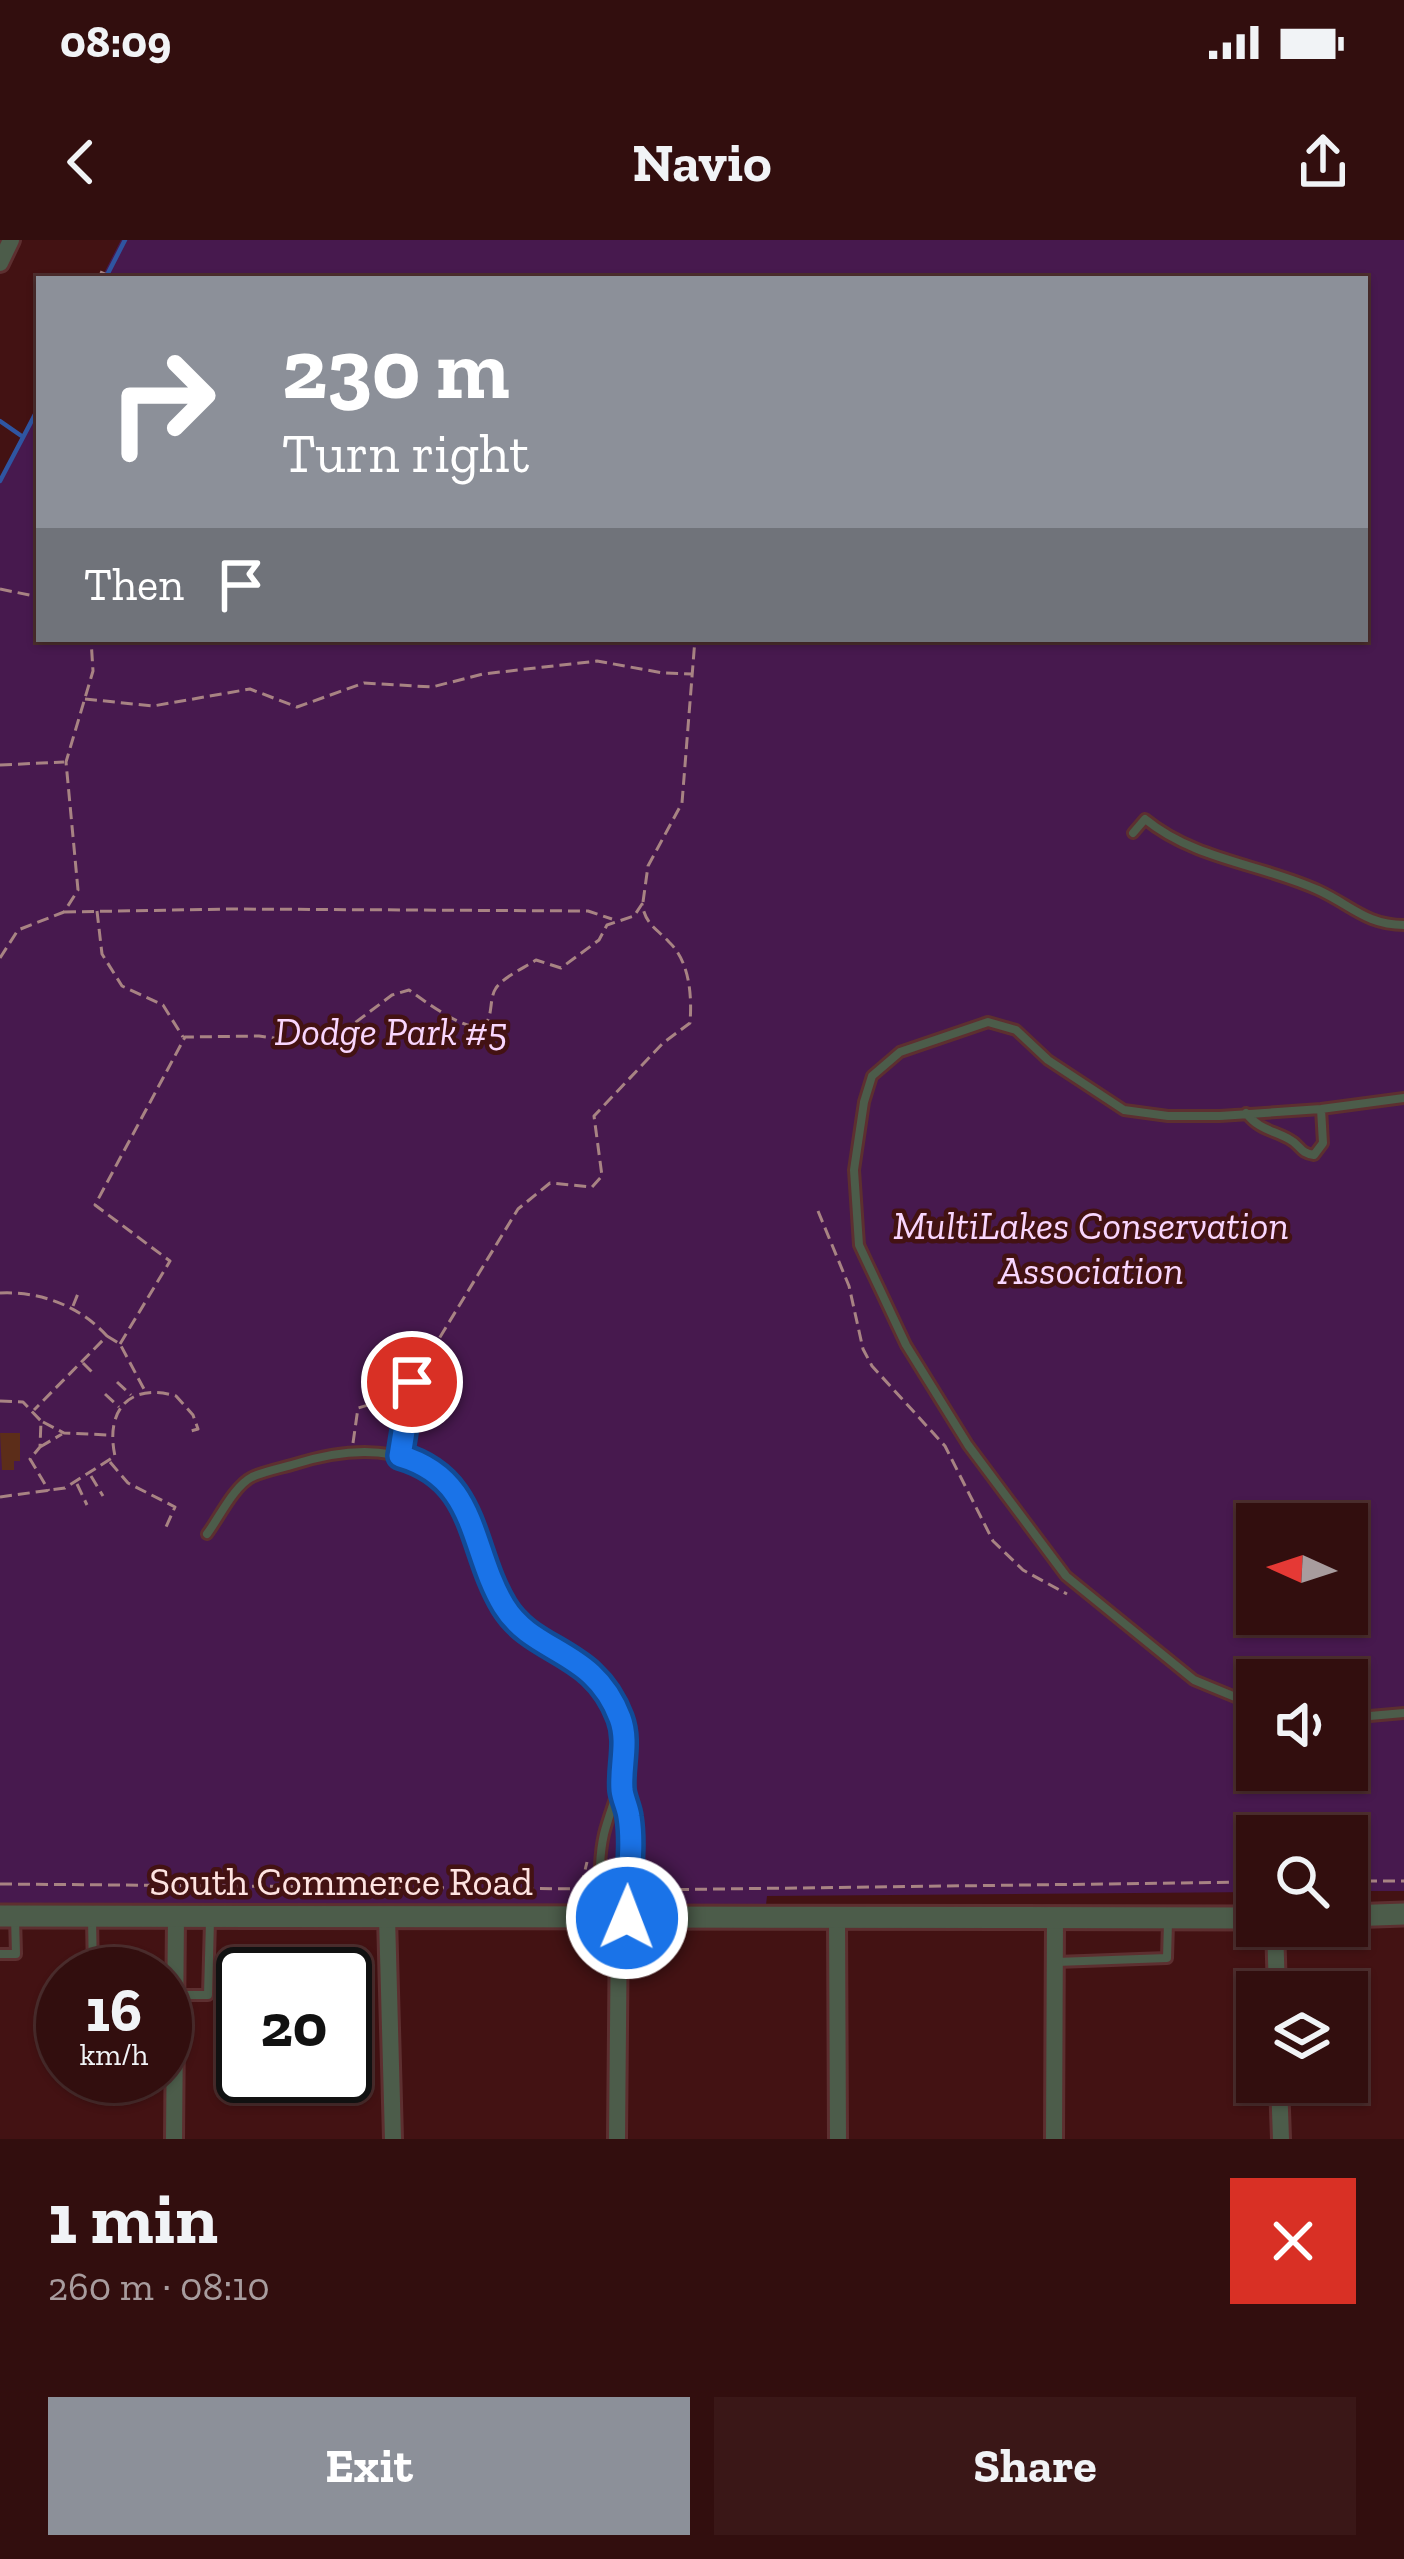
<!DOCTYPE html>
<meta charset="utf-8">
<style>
body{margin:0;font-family:"Zilla Slab",serif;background:#3a1717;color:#f1f3f6;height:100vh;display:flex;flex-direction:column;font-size:45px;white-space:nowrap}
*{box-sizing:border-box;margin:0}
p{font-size:39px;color:#a89c9e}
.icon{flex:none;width:66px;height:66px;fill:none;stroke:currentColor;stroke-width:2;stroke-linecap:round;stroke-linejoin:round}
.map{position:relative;height:1899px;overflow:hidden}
.sheet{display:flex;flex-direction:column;background:#320e0e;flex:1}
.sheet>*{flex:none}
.top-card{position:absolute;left:36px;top:36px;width:1332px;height:366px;border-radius:0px;box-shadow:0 3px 9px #0004,0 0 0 3px #4d2e2e;background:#8c9099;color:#fff;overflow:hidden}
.needle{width:78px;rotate:273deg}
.tools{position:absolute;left:1236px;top:1263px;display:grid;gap:24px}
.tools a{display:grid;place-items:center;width:132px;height:132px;border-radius:0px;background:#320e0e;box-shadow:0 3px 9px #0004,0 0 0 3px #4d2e2e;font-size:60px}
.speed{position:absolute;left:36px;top:1707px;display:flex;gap:24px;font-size:60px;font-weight:700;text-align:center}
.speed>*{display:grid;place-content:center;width:156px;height:156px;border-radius:50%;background:#320e0e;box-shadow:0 3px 9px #0004,0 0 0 3px #4d2e2e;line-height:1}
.speed small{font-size:30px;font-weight:400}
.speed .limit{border:6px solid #111;border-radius:18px;background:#fff;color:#111}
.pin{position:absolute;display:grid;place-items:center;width:102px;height:102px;color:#fff;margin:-51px;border:6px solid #fff;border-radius:50%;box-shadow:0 3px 12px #0007}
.me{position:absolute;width:132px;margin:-66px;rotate:1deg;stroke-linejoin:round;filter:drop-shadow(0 0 9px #0008)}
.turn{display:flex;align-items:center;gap:42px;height:252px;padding:0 48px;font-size:54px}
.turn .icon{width:156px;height:156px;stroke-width:2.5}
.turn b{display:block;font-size:84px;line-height:102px}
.then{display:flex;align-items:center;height:114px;padding:0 48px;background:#0003;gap:24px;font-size:45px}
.round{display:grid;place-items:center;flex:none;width:126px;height:126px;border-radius:0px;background:#3a1717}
.headline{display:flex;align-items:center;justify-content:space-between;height:204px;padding:0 48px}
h1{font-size:72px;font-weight:700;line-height:90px}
.cta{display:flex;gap:24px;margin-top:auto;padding:24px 48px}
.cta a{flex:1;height:138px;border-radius:0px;background:#8c9099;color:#fff;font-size:48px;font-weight:700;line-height:138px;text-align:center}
.cta a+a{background:#3a1717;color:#f1f3f6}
.status{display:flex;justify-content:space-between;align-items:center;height:84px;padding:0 60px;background:#320e0e;direction:ltr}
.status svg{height:33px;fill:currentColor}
header{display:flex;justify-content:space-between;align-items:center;height:156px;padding:0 48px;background:#320e0e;font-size:54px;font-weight:700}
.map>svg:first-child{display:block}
</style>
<div class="status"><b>08:09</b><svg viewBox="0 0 49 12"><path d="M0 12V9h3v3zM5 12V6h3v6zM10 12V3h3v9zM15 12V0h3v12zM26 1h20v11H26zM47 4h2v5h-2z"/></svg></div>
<header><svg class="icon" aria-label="back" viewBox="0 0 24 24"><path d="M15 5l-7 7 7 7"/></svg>Navio<svg class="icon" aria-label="share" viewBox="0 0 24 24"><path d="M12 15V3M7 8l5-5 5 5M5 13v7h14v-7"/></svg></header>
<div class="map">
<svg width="1404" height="1899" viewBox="0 0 1404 1899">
<rect width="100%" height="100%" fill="#431213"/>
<path fill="#47194e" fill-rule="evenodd" d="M121 0H1404V1651H1347V1596H1257V1652L767 1656 765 1674 0 1670V239L39 161V399H1365V39H101ZM1257 1284H1347V1374H1257ZM1257 1440H1347V1530H1257Z"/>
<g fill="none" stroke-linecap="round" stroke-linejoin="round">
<path stroke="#2f55a1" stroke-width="4.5" d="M105 39 125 0
M0 181 23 197
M0 241 39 167"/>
</g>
<path fill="#5c2d19" d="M0 1193H20V1221H14V1230H2Z"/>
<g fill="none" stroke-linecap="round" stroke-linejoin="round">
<g stroke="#5d2f30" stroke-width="14">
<path id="service" d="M1133 593 1145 579C1195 620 1261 624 1318 650 1351 665 1366 685 1404 685
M1246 873C1259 890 1273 890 1289 899 1301 905 1299 913 1314 915L1323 903 1321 869
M400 1216 412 1142
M207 1294C219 1278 234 1246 252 1237 265 1231 282 1228 295 1224 352 1206 413 1203 455 1251 485 1285 482 1339 511 1375 547 1419 597 1413 620 1479 635 1521 614 1555 604 1594 598 1620 600 1649 600 1676
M1257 1466 1194 1440 1066 1336 968 1205 906 1105 859 1005 854 930 864 862 872 836 900 812 988 782 1016 790 1048 820 1124 870 1168 876H1220L1321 869 1404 858
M1347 1478 1404 1473
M622 1548 630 1579 627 1676
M92 1678 93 1734
M0 1714H16L15 1677
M1056 1722 1167 1718 1168 1682
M177 1755H208L210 1681"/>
</g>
<g stroke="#5d2f30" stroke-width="22">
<path id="minor" d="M0 23 11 0
M387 1677 393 1899
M837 1678 838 1899
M1275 1686 1277 1752
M1279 1842 1281 1899
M174 1899 176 1677
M617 1899 619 1677
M1054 1899 1055 1679"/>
</g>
<g stroke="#5d2f30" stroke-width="27">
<path id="tertiary" d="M0 1676 1257 1678
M1347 1676 1404 1674"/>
</g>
<path stroke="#a88383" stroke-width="3" stroke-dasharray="12 6" stroke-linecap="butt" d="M100 32 112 37
M0 349 39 357
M36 355 39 340
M85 459 153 466 250 449 297 467 364 443 432 447 483 434 597 421 663 433 692 434
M0 525 64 522
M643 662 648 626 682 563 695 399
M97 671 102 714 122 746 163 765 183 797
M64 672 233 669 588 671 612 679
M0 718 18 690 64 672 78 650 66 522 93 431 91 399
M818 971 849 1046 863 1109 872 1126 945 1206 993 1301 1023 1330 1067 1354
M0 1053C40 1051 80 1066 107 1096L34 1170
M73 1066 79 1051
M107 1096 120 1104 145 1151
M120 1104 170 1021 95 965 185 797 259 796 318 804 352 785 392 755 409 750C422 759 471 797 485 784 493 777 489 758 496 748 505 736 524 728 536 720L561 728 599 700 607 685 634 676 642 664C646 685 655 687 669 702 690 722 692 756 690 783L663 803 594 876 602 936 592 947 550 943 518 969 420 1130
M83 1123 95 1135
M117 1142 131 1155
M105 1154 119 1167
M0 1161 23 1162 41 1181 40 1207 30 1219 49 1251
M43 1182 64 1193 109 1195
M353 1203 358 1168 388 1159 395 1161
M40 1207 62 1194
M110 1222 128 1243 175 1267 166 1287
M91 1236 103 1256
M77 1244 87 1265
M0 1257 65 1248 115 1216C105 1171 129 1142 176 1156L193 1175 198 1189 191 1191
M1347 1641H1404
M0 1644 589 1649
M581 1647 587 1622
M641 1650 1257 1642"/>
<use href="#service" stroke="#4c5c4a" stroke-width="8"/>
<use href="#minor" stroke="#4c5c4a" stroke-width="16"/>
<use href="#tertiary" stroke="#4c5c4a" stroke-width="21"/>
</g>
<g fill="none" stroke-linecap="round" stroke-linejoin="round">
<g stroke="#114b97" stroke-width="30">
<path id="route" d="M412 1142 400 1216C479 1239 469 1308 504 1366 534 1415 594 1408 620 1478 629 1502 620 1526 622 1550 623 1559 628 1568 629 1577 634 1609 627 1645 627 1678"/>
</g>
<use href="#route" stroke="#1a73e8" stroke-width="21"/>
</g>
<g text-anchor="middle" stroke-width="9" stroke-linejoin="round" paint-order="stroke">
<g font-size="39" font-style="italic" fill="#f9d6fe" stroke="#431213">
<text x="391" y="805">Dodge Park #5</text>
<text x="1091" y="999">MultiLakes Conservation<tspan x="1091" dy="45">Association</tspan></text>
</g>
<g font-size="39" fill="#fee3e1" stroke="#431213">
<text x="341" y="1655">South Commerce Road</text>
</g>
</g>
</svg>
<div class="tools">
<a><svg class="needle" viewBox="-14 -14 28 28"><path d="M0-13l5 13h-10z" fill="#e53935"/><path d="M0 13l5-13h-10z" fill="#a89c9e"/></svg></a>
<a><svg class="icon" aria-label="sound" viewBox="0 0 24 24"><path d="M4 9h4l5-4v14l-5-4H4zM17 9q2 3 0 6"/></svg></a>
<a><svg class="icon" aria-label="search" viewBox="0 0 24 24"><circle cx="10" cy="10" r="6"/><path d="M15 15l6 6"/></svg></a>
<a><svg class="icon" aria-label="layers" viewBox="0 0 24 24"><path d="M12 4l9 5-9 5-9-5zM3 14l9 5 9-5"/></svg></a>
</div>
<div class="speed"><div>16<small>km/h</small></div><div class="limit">20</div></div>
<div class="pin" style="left:412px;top:1142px;background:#d93025"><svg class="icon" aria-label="arrive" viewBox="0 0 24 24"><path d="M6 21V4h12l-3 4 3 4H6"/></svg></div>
<svg class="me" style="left:627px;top:1678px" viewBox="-20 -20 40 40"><circle r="17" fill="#1a73e8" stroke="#fff" stroke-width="3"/><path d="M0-11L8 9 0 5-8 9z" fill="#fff"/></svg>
<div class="top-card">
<div class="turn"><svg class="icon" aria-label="right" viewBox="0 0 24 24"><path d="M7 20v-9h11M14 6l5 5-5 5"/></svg><div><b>230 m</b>Turn right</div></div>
<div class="then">Then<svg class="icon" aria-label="arrive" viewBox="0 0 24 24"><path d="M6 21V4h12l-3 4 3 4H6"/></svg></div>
</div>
</div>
<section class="sheet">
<div class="headline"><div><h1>1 min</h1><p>260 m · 08:10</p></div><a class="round" style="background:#d93025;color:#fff"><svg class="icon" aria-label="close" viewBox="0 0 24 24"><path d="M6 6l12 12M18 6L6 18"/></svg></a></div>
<div class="cta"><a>Exit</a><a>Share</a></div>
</section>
